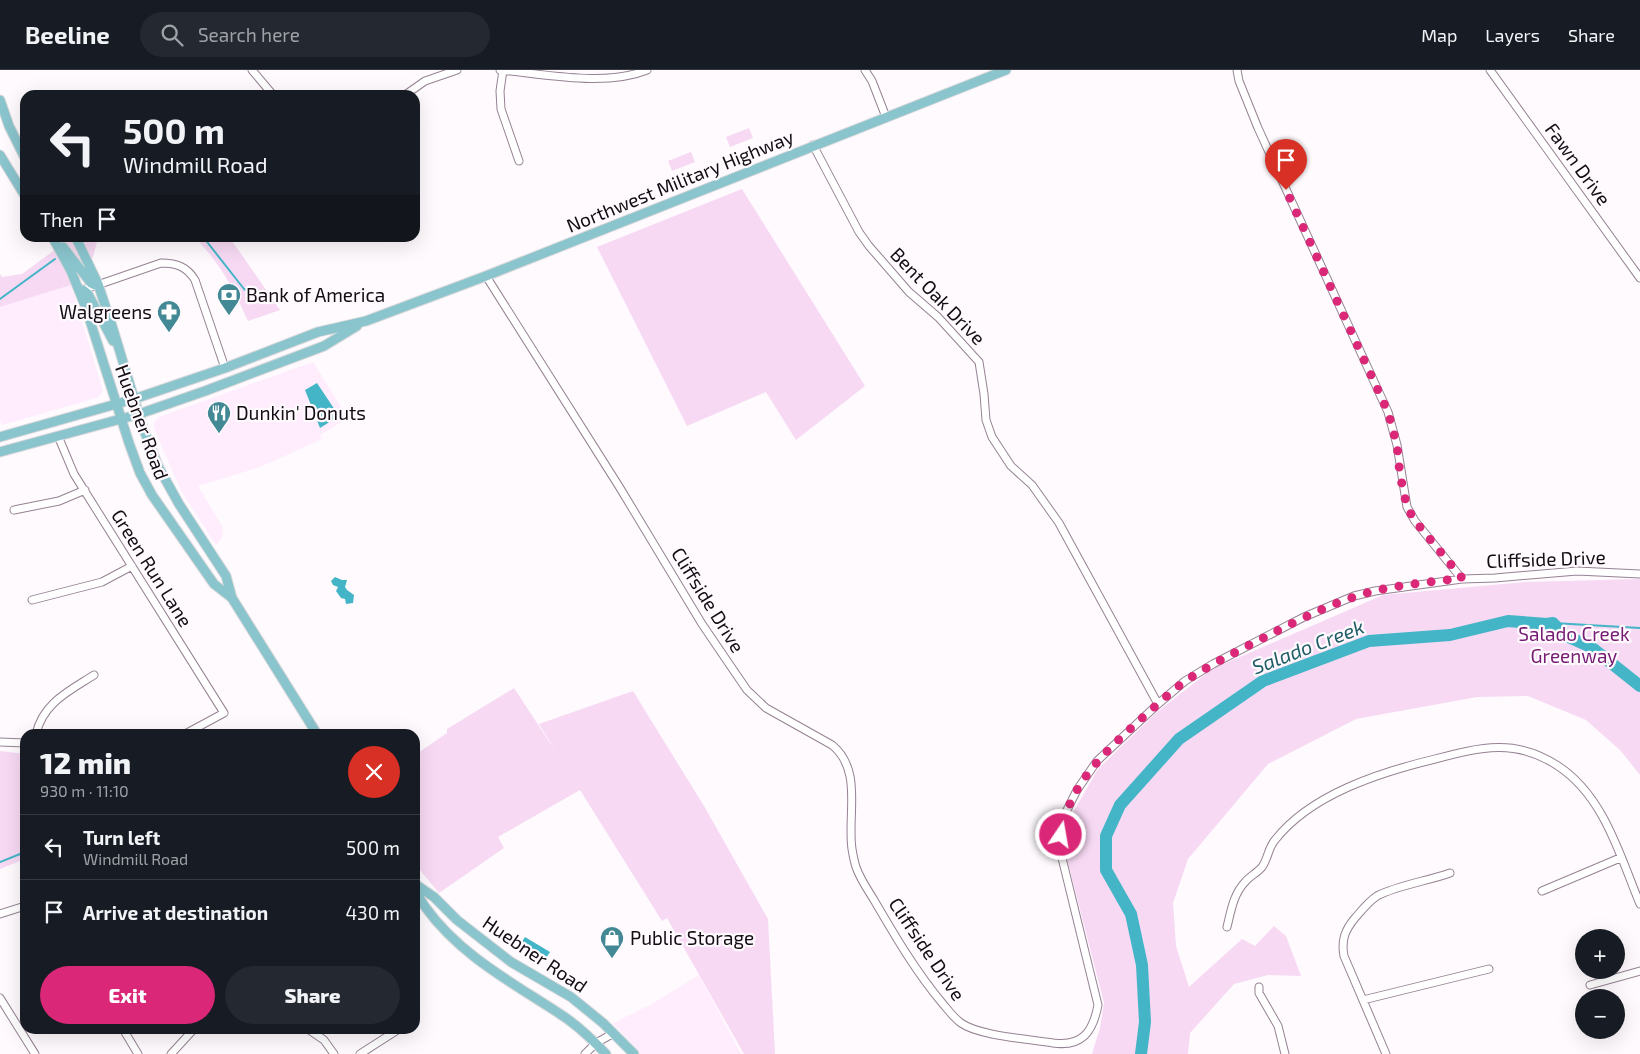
<!DOCTYPE html>
<meta charset="utf-8">
<style>
body{margin:0;font-family:"Exo 2",sans-serif;background:#242831;color:#f1f3f6;height:100vh;display:flex;flex-direction:column;font-size:19px;white-space:nowrap}
*{box-sizing:border-box;margin:0}
p{font-size:16px;color:#9ea1a6}
.icon{flex:none;width:28px;height:28px;fill:none;stroke:currentColor;stroke-width:2;stroke-linecap:round;stroke-linejoin:round}
.map{position:relative;flex:1;overflow:hidden}
.drawer{position:absolute;left:20px;top:659px;width:400px;height:305px;display:flex;flex-direction:column;background:#171b24;border-radius:15px;box-shadow:0 5px 20px #0002}
.drawer>*{flex:none}
.top-card{position:absolute;left:20px;top:20px;width:400px;height:152px;border-radius:15px;box-shadow:0 5px 20px #0002;background:#171b24;color:#f1f3f6;overflow:hidden}
.buttons{position:absolute;left:1575px;top:859px;display:grid;gap:10px}
.buttons a{display:grid;place-items:center;width:50px;height:50px;border-radius:50%;background:#171b24;box-shadow:0 5px 20px #0002;font-size:25px}
.pin{position:absolute;display:grid;place-items:center;width:42px;height:42px;color:#fff;margin:-51px -21px;border-radius:50% 50% 50% 0;rotate:-45deg;box-shadow:0 0 5px #0007}
.pin .icon{rotate:45deg}
.me{position:absolute;width:55px;margin:-28px;rotate:12deg;stroke-linejoin:round;filter:drop-shadow(0 0 4px #0008)}
.turn{display:flex;align-items:center;gap:18px;height:105px;padding:0 20px;font-size:22px}
.turn .icon{width:65px;height:65px;stroke-width:2.5}
.turn b{display:block;font-size:35px;line-height:42px}
.then{display:flex;align-items:center;height:48px;padding:0 20px;background:#0003;gap:10px;font-size:19px}
.round{display:grid;place-items:center;flex:none;width:52px;height:52px;border-radius:26px;background:#242831}
.summary{display:flex;align-items:center;justify-content:space-between;height:85px;padding:0 20px}
h1{font-size:30px;font-weight:800;line-height:38px}
.action{display:flex;gap:10px;margin-top:auto;padding:10px 20px}
.action a{flex:1;height:58px;border-radius:30px;background:#db2777;color:#fff;font-size:20px;font-weight:800;line-height:58px;text-align:center}
.action a+a{background:#242831;color:#f1f3f6}
ul{padding:0;list-style:none}
li{display:flex;align-items:center;gap:15px;height:65px;padding:0 20px;border-top:1px solid #363941}
li div{flex:1}
li b{display:block;font-size:19px}
li em{font-style:normal}
header{display:flex;align-items:center;gap:30px;box-sizing:border-box;height:70px;padding:0 25px;background:#171b24;border-bottom:1px solid #363941}
header strong{font-size:24px}
nav{display:flex;gap:28px;margin-inline-start:auto;font-size:18px}
.search{width:350px;height:45px;background:#242831;display:flex;align-items:center;gap:12px;box-sizing:border-box;padding:0 18px;border-radius:28px;color:#9ea1a6;font-size:19px}
.map>svg:first-child{display:block}
</style>
<header>
<strong>Beeline</strong>
<div class="search"><svg class="icon" aria-label="search" viewBox="0 0 24 24"><circle cx="10" cy="10" r="6"/><path d="M15 15l6 6"/></svg>Search here</div>
<nav><a>Map</a><a>Layers</a><a>Share</a></nav>
</header>
<div class="map">
<svg width="1640" height="984" viewBox="0 0 1640 984">
<rect width="100%" height="100%" fill="#fefafe"/>
<path fill="#ffedfd" d="M71 215 103 321 99 327 2 355 0 349V237Z
M313 292 348 348 320 365 322 369 260 397 198 416 222 456 223 463 221 469 216 475 181 421 154 358V353L159 347Z
M699 905 741 984H641L613 953 650 935Z"/>
<path fill="#f7d9f3" d="M749 58 753 68 730 77 726 67Z
M691 82 695 92 672 101 668 91Z
M742 119 865 316 796 370 766 322 687 356 597 177Z
M71 168H98L93 187 71 215 0 237V204L2 207 22 204Z
M195 168H230L280 240 248 251C233 218 221 194 195 168Z
M1640 509V705L1621 681 1586 650 1528 626 1477 627 1356 649 1268 694 1188 789 1173 833 1176 876 1189 917 1242 869 1255 876 1274 856 1286 866 1301 906 1268 905 1234 914 1190 963 1188 984H1092L1100 958 1104 933 1066 785 1067 753 1098 699 1157 642 1212 599 1383 525 1525 512Z
M514 618 556 682 539 654 633 621 704 736 768 849 775 984H744L667 848 662 851 580 720 498 767 504 778 439 823 415 794V685L447 663V659Z
M0 681 25 684V789L0 799Z"/>
<path fill="#43b5c6" d="M317 313 339 346 320 358 305 320Z
M335 507 342 510H347L345 517 347 520 354 525 353 533 346 534 345 529 341 528 336 521 338 517 333 515 331 511Z
M525 867 550 882 544 891 519 876Z"/>
<g fill="none" stroke-linecap="round" stroke-linejoin="round">
<path stroke="#43b5c6" stroke-width="2" d="M204 168 244 219 270 233
M0 229 55 189
M1553 553 1640 558
M0 792 25 782"/>
<path stroke="#43b5c6" stroke-width="12" d="M1141 984 1145 952 1142 895 1131 844 1106 800V766L1120 735 1179 669 1263 611 1369 571 1450 565 1508 551 1547 554 1553 553 1564 565 1591 577 1640 616"/>
<g stroke="#968293" stroke-width="9">
<path id="minor" d="M252 0 273 25
M500 0C545 4 605 17 647 0
M503 0 500 21 501 39 519 91
M865 0 872 11 886 47
M1237 0 1239 11 1258 58 1388 342 1397 375 1407 437 1415 451 1462 509
M1490 0 1640 208
M405 25 425 11 457 0
M813 75 859 162 869 176 909 222 938 247 979 292 984 324 986 350 992 367 1011 396 1032 415 1059 453 1158 634
M486 206 620 418 702 554 736 604 747 620 766 638 832 675C863 700 847 745 852 779 853 785 854 791 856 797 860 809 868 820 874 830 895 866 916 902 943 934 949 941 954 948 961 953 979 966 1030 969 1053 973 1082 977 1093 962 1098 935L1061 784 1063 748 1077 720 1097 691 1158 634 1185 611 1213 594 1304 547 1354 526 1375 521 1462 509 1495 508 1577 501 1640 504
M80 221 161 193C177 193 187 197 195 210L225 298
M58 366 74 404 224 643 185 664
M14 440 59 431 85 420
M32 530 102 512 132 496
M36 664C43 633 69 621 94 605
M0 672 25 673
M1542 821 1620 788
M0 844 25 836
M1227 857C1231 841 1233 825 1245 812 1250 806 1257 803 1262 797 1268 789 1268 778 1275 770 1311 724 1381 702 1435 689 1481 677 1516 668 1558 696 1604 726 1620 786 1640 834
M1590 915 1640 901
M1259 917V923L1278 956 1285 984
M0 928 35 984
M1363 930 1489 899
M415 946V948
M123 959 138 984
M308 959 324 970 334 984
M171 984 194 959
M360 984 399 959
M585 984 596 973 614 963
M1386 984 1344 886C1341 870 1345 860 1355 848 1362 840 1368 832 1377 826 1398 815 1428 811 1450 803"/>
</g>
<g stroke="#d9d8d9" stroke-width="11">
<path id="major" d="M0 30 9 56 25 88
M0 85 25 126
M53 168 71 201 86 238 129 373 140 403 152 425 214 514 232 528
M76 168 98 214 113 259 143 358 159 398 179 434 226 506 232 528 317 664
M63 177 91 213 95 215
M83 220 88 224 113 271
M0 367 134 329 225 298 318 262 366 251 486 206 1006 0
M0 382 139 344 205 321 324 276 357 256
M415 814 434 827 457 850 511 892 571 927 603 953 634 984
M415 818C418 825 421 832 426 838 459 884 511 912 557 942 575 953 591 968 606 984"/>
</g>
<use href="#minor" stroke="#fff" stroke-width="7"/>
<use href="#major" stroke="#8ac4cd" stroke-width="9"/>
</g>
<g fill="none" stroke-linecap="round" stroke-linejoin="round">
<path stroke="#db2777" stroke-width="9" stroke-dasharray="0 16.2" d="M1061 765C1068 715 1106 681 1141 649 1156 636 1171 621 1187 610 1213 593 1240 580 1267 566 1295 552 1324 537 1354 527 1388 515 1426 513 1462 508L1415 451 1407 437 1400 405 1397 375 1388 342 1286 120"/>
</g>
<defs>
<g id="bank-pin" transform="scale(1.25)"><path d="M0 17L-7.5 6A9.5 9.5 0 1 1 7.5 6Z" fill="#438995" stroke="#fefafe"/><path d="M-6-4H6V4H-6ZM0-2.3a2.3 2.3 0 1 0 0 4.6a2.3 2.3 0 1 0 0-4.6Z" fill="#fff"/></g>
<g id="pharmacy-pin" transform="scale(1.25)"><path d="M0 17L-7.5 6A9.5 9.5 0 1 1 7.5 6Z" fill="#438995" stroke="#fefafe"/><path d="M-2-6h4v4h4v4h-4v4h-4v-4h-4v-4h4Z" fill="#fff"/></g>
<g id="restaurant-pin" transform="scale(1.25)"><path d="M0 17L-7.5 6A9.5 9.5 0 1 1 7.5 6Z" fill="#438995" stroke="#fefafe"/><path d="M-5-6h1v4h1v-4h1v4h1v-4h1v5L-1.5 .5V6h-2V.5L-5-1ZM5-6V6H3V1.5H1.5Q1.5-4 5-6Z" fill="#fff"/></g>
<g id="shop-pin" transform="scale(1.25)"><path d="M0 17L-7.5 6A9.5 9.5 0 1 1 7.5 6Z" fill="#438995" stroke="#fefafe"/><path d="M-5-2.5h2.3a2.7 3.5 0 0 1 5.4 0H5L5.5 6h-11ZM-1.5-2.5h3a1.5 2.3 0 0 0-3 0Z" fill="#fff"/></g>
</defs>
<g fill-rule="evenodd">
<use href="#bank-pin" x="229" y="225"/>
<use href="#pharmacy-pin" x="169" y="242"/>
<use href="#restaurant-pin" x="219" y="343"/>
<use href="#shop-pin" x="612" y="868"/>
</g>
<g text-anchor="middle" stroke-width="4.5" stroke-linejoin="round" paint-order="stroke">
<g font-size="19" fill="#130c13" stroke="#fefafe">
<text transform="translate(1578 94) rotate(54)" y="7">Fawn Drive</text>
<text transform="translate(680 111) rotate(-22)" y="7">Northwest Military Highway</text>
<text transform="translate(938 226) rotate(46)" y="7">Bent Oak Drive</text>
<text transform="translate(142 352) rotate(70)" y="7">Huebner Road</text>
<text transform="translate(1546 489) rotate(-2)" y="7">Cliffside Drive</text>
<text transform="translate(152 498) rotate(58)" y="7">Green Run Lane</text>
<text transform="translate(708 530) rotate(58)" y="7">Cliffside Drive</text>
<text transform="translate(927 879) rotate(56)" y="7">Cliffside Drive</text>
<text transform="translate(535 884) rotate(34)" y="7">Huebner Road</text>
</g>
<g font-size="19" fill="#130c13" stroke="#fefafe" text-anchor="start">
<text x="246" y="232">Bank of America</text>
<text x="152" y="249" text-anchor="end">Walgreens</text>
<text x="236" y="350">Dunkin' Donuts</text>
<text x="630" y="875">Public Storage</text>
</g>
<g font-size="19" fill="#761b72" stroke="#fefafe">
<text x="1574" y="571">Salado Creek<tspan x="1574" dy="22">Greenway</tspan></text>
</g>
<g font-size="20" font-style="italic" fill="#205e67" stroke="#fefafe">
<text transform="translate(1308 577) rotate(-21)" y="7">Salado Creek</text>
</g>
</g>
</svg>
<div class="buttons">
<a>+</a>
<a>−</a>
</div>
<div class="pin" style="left:1286px;top:120px;background:#d93025"><svg class="icon" aria-label="arrive" viewBox="0 0 24 24"><path d="M6 21V4h12l-3 4 3 4H6"/></svg></div>
<svg class="me" style="left:1061px;top:765px" viewBox="-20 -20 40 40"><circle r="17" fill="#db2777" stroke="#fff" stroke-width="3"/><path d="M0-11L8 9 0 5-8 9z" fill="#fff"/></svg>
<div class="top-card">
<div class="turn"><svg class="icon" aria-label="left" viewBox="0 0 24 24"><path d="M17 20v-9H6M10 6l-5 5 5 5"/></svg><div><b>500 m</b>Windmill Road</div></div>
<div class="then">Then<svg class="icon" aria-label="arrive" viewBox="0 0 24 24"><path d="M6 21V4h12l-3 4 3 4H6"/></svg></div>
</div>
<section class="drawer">
<div class="summary"><div><h1>12 min</h1><p>930 m · 11:10</p></div><a class="round" style="background:#d93025;color:#fff"><svg class="icon" aria-label="close" viewBox="0 0 24 24"><path d="M6 6l12 12M18 6L6 18"/></svg></a></div>
<ul>
<li><svg class="icon" aria-label="left" viewBox="0 0 24 24"><path d="M17 20v-9H6M10 6l-5 5 5 5"/></svg><div><b>Turn left</b><p>Windmill Road</p></div><em>500 m</em></li>
<li><svg class="icon" aria-label="arrive" viewBox="0 0 24 24"><path d="M6 21V4h12l-3 4 3 4H6"/></svg><div><b>Arrive at destination</b></div><em>430 m</em></li>
</ul>
<div class="action"><a>Exit</a><a>Share</a></div>
</section>
</div>
